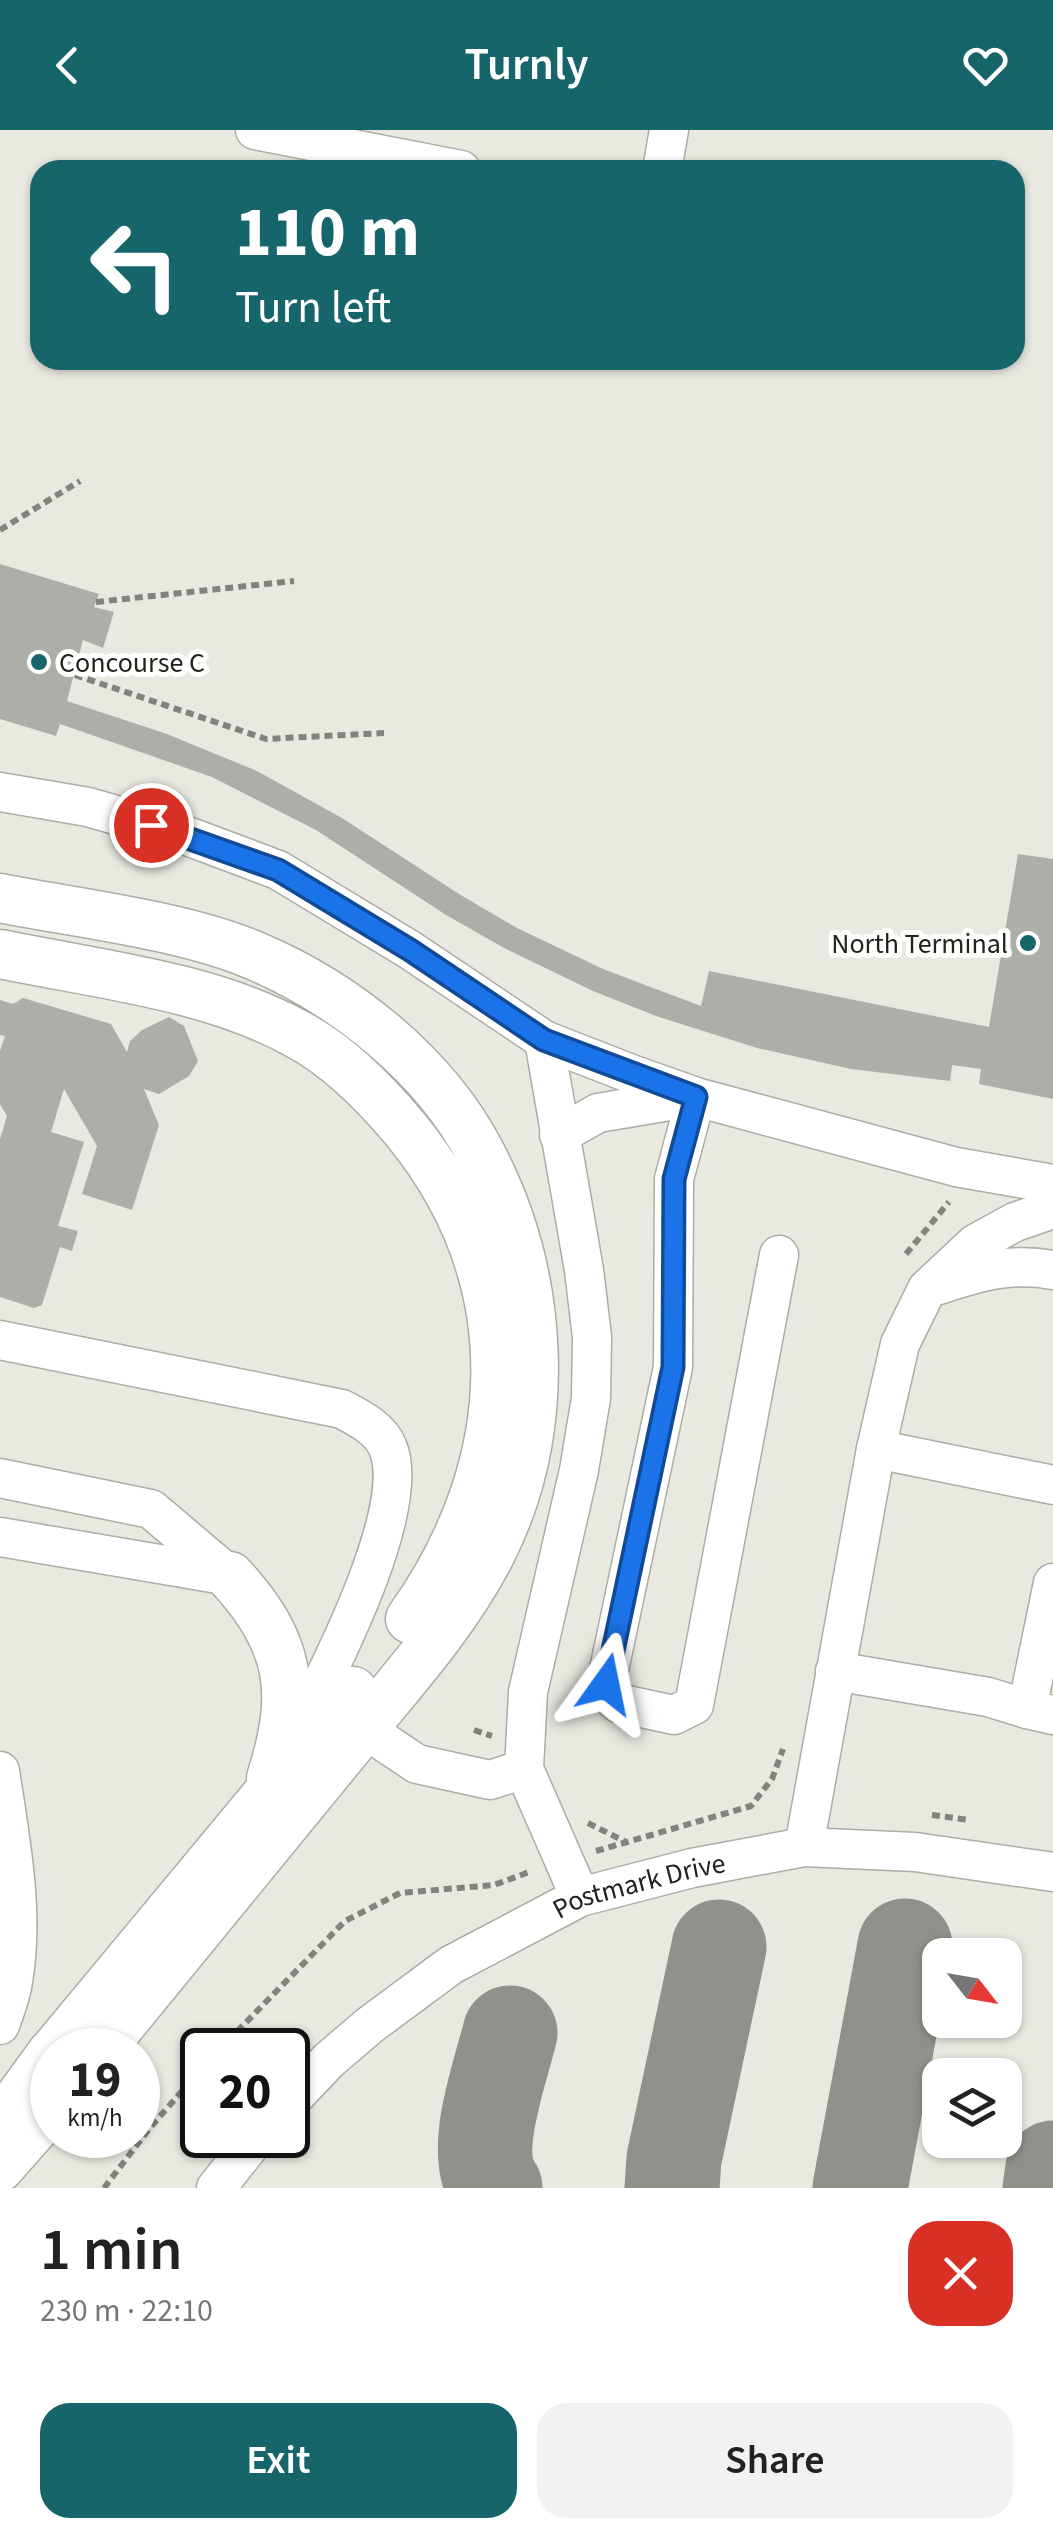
<!DOCTYPE html>
<meta charset="utf-8">
<style>
body{margin:0;font-family:"Source Sans 3",sans-serif;background:#f2f2f2;color:#222;height:100vh;display:flex;flex-direction:column;font-size:38px;white-space:nowrap}
*{box-sizing:border-box;margin:0}
p{font-size:32px;color:#767676}
.icon{flex:none;width:55px;height:55px;fill:none;stroke:currentColor;stroke-width:2;stroke-linecap:round;stroke-linejoin:round}
.map{position:relative;height:2058px;overflow:hidden}
.details{display:flex;flex-direction:column;background:#fff;flex:1}
.details>*{flex:none}
.guide{position:absolute;left:30px;top:30px;width:995px;height:210px;border-radius:30px;box-shadow:0 2px 8px #0004;background:#16656b;color:#fff;overflow:hidden}
.needle{width:65px;rotate:121deg}
.buttons{position:absolute;left:922px;top:1808px;display:grid;gap:20px}
.buttons a{display:grid;place-items:center;width:100px;height:100px;border-radius:20px;background:#fff;box-shadow:0 2px 8px #0004;font-size:50px}
.speed{position:absolute;left:30px;top:1898px;display:flex;gap:20px;font-size:50px;font-weight:700;text-align:center}
.speed>*{display:grid;place-content:center;width:130px;height:130px;border-radius:50%;background:#fff;box-shadow:0 2px 8px #0004;line-height:1}
.speed small{font-size:25px;font-weight:400}
.speed .limit{border:5px solid #111;border-radius:15px;background:#fff;color:#111}
.pin{position:absolute;display:grid;place-items:center;width:85px;height:85px;color:#fff;margin:-42px;border:5px solid #fff;border-radius:50%;box-shadow:0 2px 10px #0007}
.me{position:absolute;width:110px;margin:-55px;rotate:12deg;stroke-linejoin:round;filter:drop-shadow(0 0 8px #0008)}
.turn{display:flex;align-items:center;gap:35px;height:210px;padding:0 40px;font-size:45px}
.turn .icon{width:130px;height:130px;stroke-width:2.5}
.turn b{display:block;font-size:70px;line-height:85px}
.round{display:grid;place-items:center;flex:none;width:105px;height:105px;border-radius:30px;background:#f2f2f2}
.summary{display:flex;align-items:center;justify-content:space-between;height:170px;padding:0 40px}
h1{font-size:60px;font-weight:600;line-height:75px}
.action{display:flex;gap:20px;margin-top:auto;padding:20px 40px}
.action a{flex:1;height:115px;border-radius:30px;background:#16656b;color:#fff;font-size:40px;font-weight:600;line-height:115px;text-align:center}
.action a+a{background:#f2f2f2;color:#222}
header{display:flex;justify-content:space-between;align-items:center;height:130px;padding:0 40px;background:#16656b;color:#fff;font-size:45px;font-weight:600}
.map>svg:first-child{display:block}
</style>
<header><svg class="icon" aria-label="back" viewBox="0 0 24 24"><path d="M15 5l-7 7 7 7"/></svg>Turnly<svg class="icon" aria-label="heart" viewBox="0 0 24 24"><path d="M12 20l-8-8c-3-5 5-10 8-4 3-6 11-1 8 4z"/></svg></header>
<div class="map">
<svg width="1053" height="2058" viewBox="0 0 1053 2058">
<rect width="100%" height="100%" fill="#eae9e1"/>
<g fill="none" stroke-linecap="round" stroke-linejoin="round">
<path stroke="#91908b" stroke-width="95" d="M495 2058C470 2021 500 1944 510 1903
M672 2058 674 2029 719 1817
M860 2058 905 1816
M1050 2058 1053 2038"/>
</g>
<path fill="#acafa7" d="M0 434 99 464 94 477 114 482 103 518 83 510 67 571 167 604 257 641 342 688 459 764 517 798 603 839 701 876 709 841 989 897 1018 724 1053 729V969L979 954 981 939 952 935 950 951 851 939 757 918 656 886 593 861 506 819 446 785 316 700 212 647 60 594 56 606 0 589Z
M23 868 111 894 127 922 130 911 142 900 169 887 184 896 198 931 189 946 159 964 144 959 159 995 132 1080 82 1064 97 1016 64 959 51 1002 84 1012 58 1096 78 1101 72 1121 60 1117 42 1175 34 1178 0 1167V1009L7 986 0 974V921L5 906 0 905V870L13 874Z"/>
<g fill="none" stroke-linecap="round" stroke-linejoin="round">
<g stroke="#adada5" stroke-width="41">
<g id="minor">
<path d="M255 0 461 40"/>
<path d="M662 40 669 0"/>
<path d="M0 662 88 677 182 704 278 740 410 820 544 910 634 945 696 967 956 1037 1053 1054"/>
<path d="M544 910 584 1140 592 1207 591 1268 579 1340 528 1562 524 1639 580 1767"/>
<path d="M696 967 674 1049 673 1237 606 1554 610 1565 618 1573 674 1585 694 1575 779 1125"/>
<path d="M559 1005 598 983 693 967"/>
<path d="M939 1155C978 1142 1011 1132 1053 1140"/>
<path d="M0 1210 342 1279C359 1288 381 1299 388 1318 414 1383 320 1557 289 1619"/>
<path d="M876 1319 1053 1355"/>
<path d="M0 1348 151 1379 230 1446"/>
<path d="M0 1407 230 1446"/>
<path d="M1053 1453 1027 1579 1053 1585"/>
<path d="M835 1541 988 1567 1027 1579"/>
<path d="M363 1598 417 1634 490 1650 524 1639"/>
<path d="M0 1641C10 1709 25 1781 13 1851 11 1866 5 1881 0 1895"/>
<path d="M804 1717 876 1319 900 1214 927 1159 975 1114 1015 1092 1053 1079"/>
<path id="s1" d="M288 1973 329 1930 370 1895 451 1835 580 1767 692 1738 804 1717 915 1722 1053 1742"/>
<path d="M216 2058 258 2005"/>
</g>
</g>
<g stroke="#adada5" stroke-width="51">
<path id="major" d="M0 768C77 783 182 795 253 825 344 863 435 935 481 1024 545 1146 554 1299 491 1423 456 1492 400 1553 352 1612 268 1715 184 1817 100 1920
M0 824C97 844 212 856 299 905 340 927 376 964 406 1000 529 1151 520 1334 410 1489
M230 1446C292 1513 298 1564 271 1648
M55 1920 353 1561
M0 1994 52 1923
M0 2037 52 1978"/>
</g>
<path stroke="#83837d" stroke-width="6" stroke-dasharray="8 5" stroke-linecap="butt" d="M0 400 80 351
M96 472 294 451
M75 545 266 609 384 603
M906 1124 949 1072
M474 1600 492 1606
M932 1685 969 1690
M588 1693 626 1712
M596 1721 751 1676 772 1649 783 1619
M219 1920 345 1791 400 1763 494 1755 532 1741
M104 2058 149 1999 202 1938"/>
<use href="#minor" stroke="#fff" stroke-width="38"/>
<use href="#major" stroke="#fff" stroke-width="48"/>
</g>
<g fill="none" stroke-linecap="round" stroke-linejoin="round">
<g stroke="#114b97" stroke-width="25">
<path id="route" d="M151 695 278 740 410 820 544 910 696 967 674 1049 673 1237 606 1554"/>
</g>
<use href="#route" stroke="#1a73e8" stroke-width="18"/>
</g>
<g fill="#16656b" stroke="#fffffe" stroke-width="4">
<circle cx="39" cy="532" r="10"/>
<circle cx="1028" cy="813" r="10"/>
</g>
<g text-anchor="middle" stroke-width="10" stroke-linejoin="round" paint-order="stroke">
<g font-size="28" fill="#22221f" stroke="#fffffe" text-anchor="start">
<text x="59" y="542">Concourse C</text>
<text x="1008" y="823" text-anchor="end">North Terminal</text>
</g>
<g font-size="28" fill="#22221f" stroke="#fffffe">
<text dy="10" stroke="none"><textPath href="#s1" startOffset="420">Postmark Drive</textPath></text>
</g>
</g>
</svg>
<div class="buttons">
<a><svg class="needle" viewBox="-14 -14 28 28"><path d="M0-13l5 13h-10z" fill="#e53935"/><path d="M0 13l5-13h-10z" fill="#767676"/></svg></a>
<a><svg class="icon" aria-label="layers" viewBox="0 0 24 24"><path d="M12 4l9 5-9 5-9-5zM3 14l9 5 9-5"/></svg></a>
</div>
<div class="speed"><div>19<small>km/h</small></div><div class="limit">20</div></div>
<div class="pin" style="left:151px;top:695px;background:#d93025"><svg class="icon" aria-label="arrive" viewBox="0 0 24 24"><path d="M6 21V4h12l-3 4 3 4H6"/></svg></div>
<svg class="me" style="left:606px;top:1554px" viewBox="-20 -20 40 40"><path d="M0-17L14 15 0 8-14 15z" fill="#1a73e8" stroke="#fff" stroke-width="4"/></svg>
<div class="guide">
<div class="turn"><svg class="icon" aria-label="left" viewBox="0 0 24 24"><path d="M17 20v-9H6M10 6l-5 5 5 5"/></svg><div><b>110 m</b>Turn left</div></div>
</div>
</div>
<section class="details">
<div class="summary"><div><h1>1 min</h1><p>230 m · 22:10</p></div><a class="round" style="background:#d93025;color:#fff"><svg class="icon" aria-label="close" viewBox="0 0 24 24"><path d="M6 6l12 12M18 6L6 18"/></svg></a></div>
<div class="action"><a>Exit</a><a>Share</a></div>
</section>
